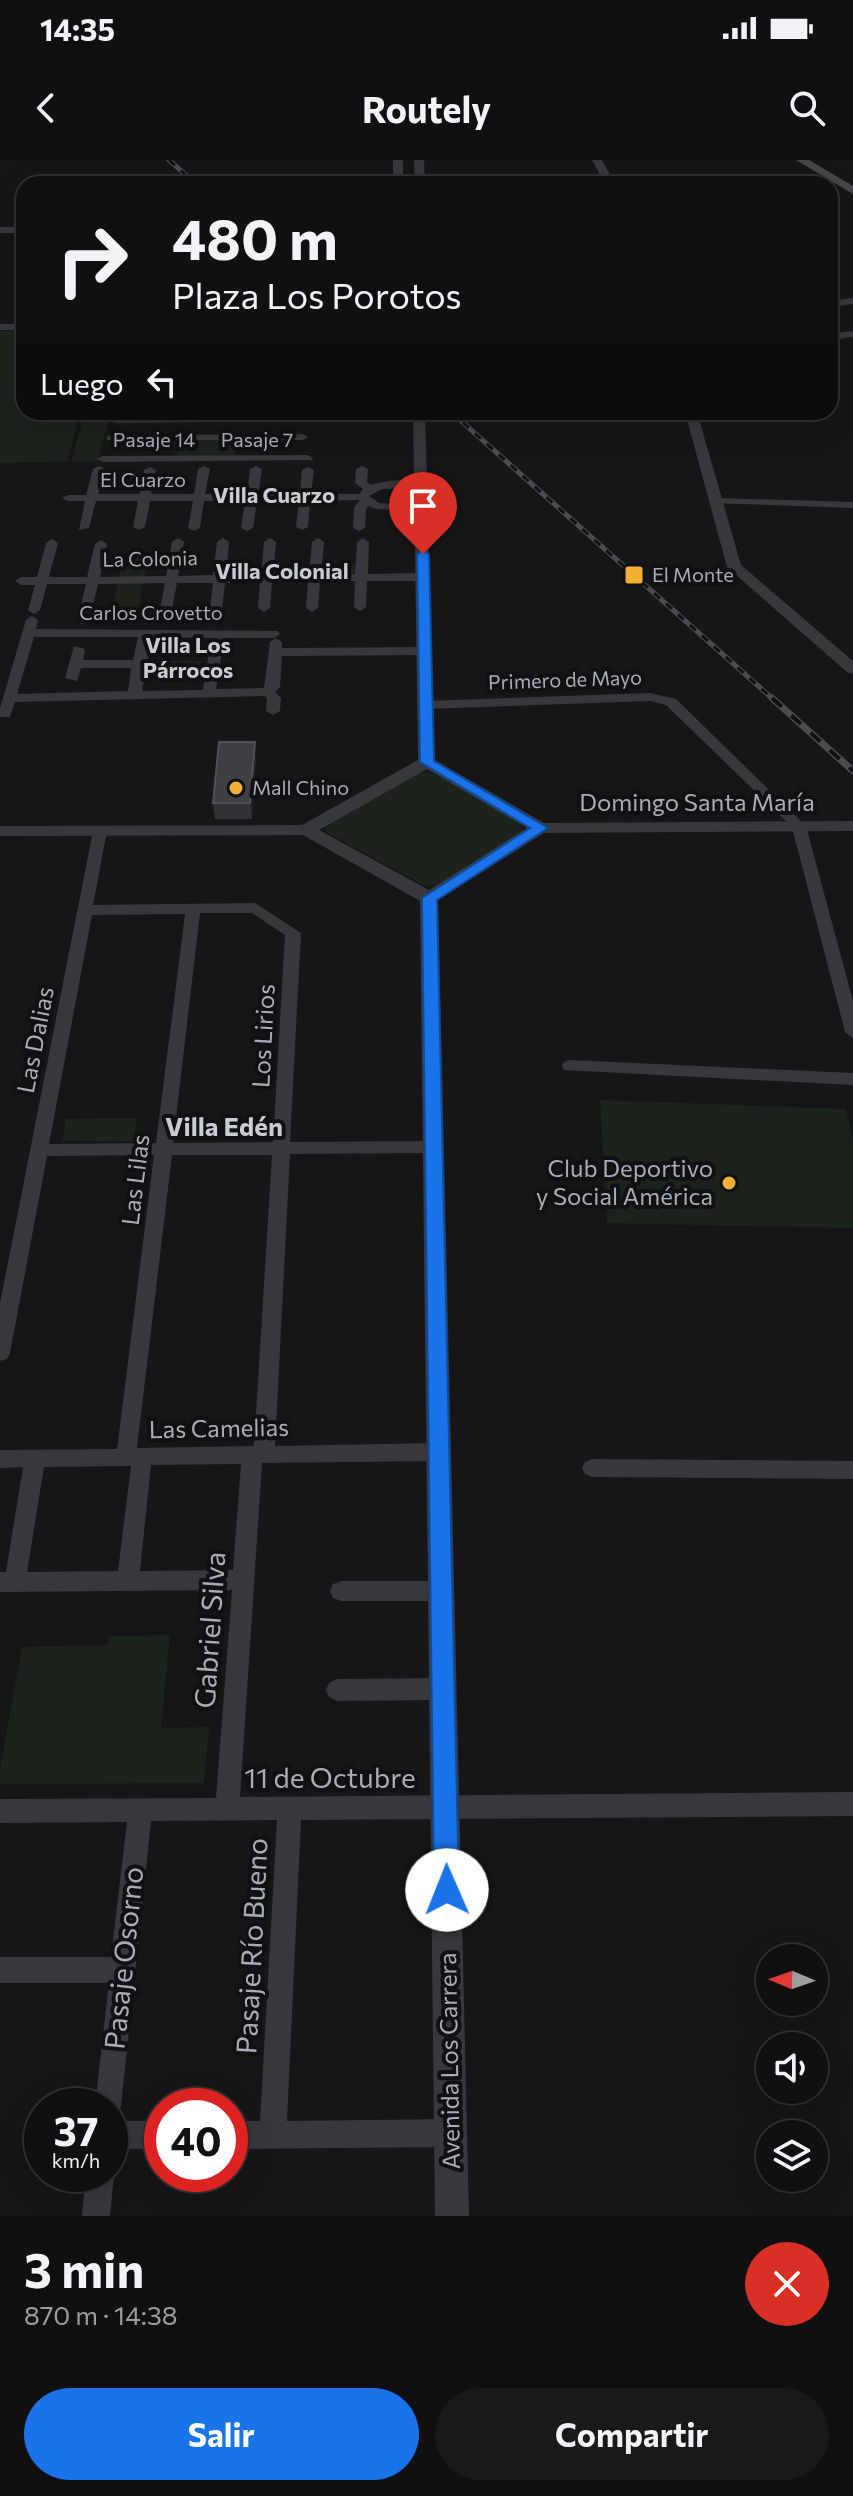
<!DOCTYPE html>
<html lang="es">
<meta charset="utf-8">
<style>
body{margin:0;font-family:Commissioner,sans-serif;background:#19191b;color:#f1f3f6;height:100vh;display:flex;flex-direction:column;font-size:30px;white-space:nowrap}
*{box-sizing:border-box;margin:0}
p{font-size:26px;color:#9c9d9f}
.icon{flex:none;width:44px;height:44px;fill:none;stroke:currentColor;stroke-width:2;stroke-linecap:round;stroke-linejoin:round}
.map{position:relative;height:2056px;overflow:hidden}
.drawer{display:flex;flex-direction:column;background:#101012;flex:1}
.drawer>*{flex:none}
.hud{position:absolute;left:16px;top:16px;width:822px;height:244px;border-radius:24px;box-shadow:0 8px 32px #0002,0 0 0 2px #303032;background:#101012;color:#f1f3f6;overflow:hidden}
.needle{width:52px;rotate:272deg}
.fabs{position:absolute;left:756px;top:1784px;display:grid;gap:16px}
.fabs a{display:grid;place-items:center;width:72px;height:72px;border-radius:50%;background:#101012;box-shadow:0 8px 32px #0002,0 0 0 2px #303032;font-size:40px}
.speed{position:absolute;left:24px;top:1928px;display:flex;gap:16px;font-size:40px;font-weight:700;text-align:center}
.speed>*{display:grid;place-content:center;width:104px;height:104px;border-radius:50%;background:#101012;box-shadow:0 8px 32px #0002,0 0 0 2px #303032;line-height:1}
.speed small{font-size:20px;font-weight:400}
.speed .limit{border:12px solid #d22;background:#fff;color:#111}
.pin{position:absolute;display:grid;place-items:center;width:68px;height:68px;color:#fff;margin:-82px -34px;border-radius:50% 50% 50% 0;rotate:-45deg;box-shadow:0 0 8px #0007}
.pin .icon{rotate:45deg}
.me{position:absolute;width:88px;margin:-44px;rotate:359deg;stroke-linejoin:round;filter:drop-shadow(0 0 6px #0008)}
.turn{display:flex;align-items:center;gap:28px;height:168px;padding:0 24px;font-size:36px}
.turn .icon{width:104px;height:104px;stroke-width:2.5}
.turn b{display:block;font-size:56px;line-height:68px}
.then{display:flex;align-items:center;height:76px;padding:0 24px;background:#0003;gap:16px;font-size:30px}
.round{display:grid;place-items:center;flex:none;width:84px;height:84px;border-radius:42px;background:#19191b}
.headline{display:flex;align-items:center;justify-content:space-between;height:136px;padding:0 24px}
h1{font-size:48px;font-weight:700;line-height:60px}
.button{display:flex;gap:16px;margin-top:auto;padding:16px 24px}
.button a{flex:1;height:92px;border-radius:48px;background:#1a73e8;color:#fff;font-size:32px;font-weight:700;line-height:92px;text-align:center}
.button a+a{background:#19191b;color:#f1f3f6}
.status{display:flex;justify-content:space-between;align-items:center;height:56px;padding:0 40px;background:#101012;direction:ltr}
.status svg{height:22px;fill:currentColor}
header{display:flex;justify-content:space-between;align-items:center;height:104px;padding:0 24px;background:#101012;font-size:36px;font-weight:700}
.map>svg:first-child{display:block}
</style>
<div class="status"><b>14:35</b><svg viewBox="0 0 49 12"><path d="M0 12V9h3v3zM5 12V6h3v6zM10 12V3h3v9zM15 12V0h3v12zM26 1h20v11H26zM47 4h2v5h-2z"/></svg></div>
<header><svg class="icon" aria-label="back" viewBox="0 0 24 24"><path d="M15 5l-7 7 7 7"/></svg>Routely<svg class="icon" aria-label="search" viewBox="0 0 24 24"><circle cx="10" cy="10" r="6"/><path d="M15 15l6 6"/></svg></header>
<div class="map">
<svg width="853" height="2056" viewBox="0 0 853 2056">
<rect width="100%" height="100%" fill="#161618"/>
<path fill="#1c231d" d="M0 171H24V252H81L67 302 0 303Z
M85 252H111L98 301H71Z
M179 280H237L235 296H177Z
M123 396H148L137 456H111Z
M356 405V412L351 414 225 415 226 406Z
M152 501H201L199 515 149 516Z
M425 612 437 615 520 663 523 671 438 724 427 727 326 672 327 665 417 614Z
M600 940 846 949 853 983V1068L607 1063Z
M137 958 134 981H62L66 959Z
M170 1475 161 1568 209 1567 204 1623 0 1624V1609L22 1487 108 1485 109 1476Z"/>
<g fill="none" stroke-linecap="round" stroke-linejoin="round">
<path fill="#37383d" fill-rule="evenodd" d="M0 67H24V73H0Z
M0 164H24V170H0Z
M853 171V177L830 180V174Z
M302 256 307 259 306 261 116 263 111 260 116 257Z
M111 275 303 274 308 277 303 280H107V276Z
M308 295 313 298 312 300 103 302 97 299 103 296Z
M99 306 105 309 98 334H140L144 310 150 307 156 310 151 334H194L198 309 204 306 210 309 205 334H247L250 309 256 306 262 309 258 334H300L302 310 308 307 314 310 311 334H359L363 329 355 323 356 309 362 306 368 309 367 322 371 325C388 320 413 317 428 325L422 328 382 329 369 336 379 343 422 345 428 348 422 351 376 349 369 346 366 349 365 368 359 371 353 368 354 348 360 340 310 341 308 367 302 370 296 367 299 341H257L253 368 247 371 241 368 245 341H204L200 368 194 371 188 368 193 341H150L145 367 139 370 133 367 138 341H96L89 368 79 370 85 341H68L62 338 68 335H86L93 309Z
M715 338 853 342V348L711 343V339Z
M178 378 184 382 178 416 213 415 217 382 223 378 229 382 226 415H261L264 382 270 378 276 382 273 415 309 414 312 382 318 378 324 382 321 414H355L357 382 363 378 369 382 368 414 423 413 429 417 423 421H367L366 447 360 451 354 447 355 421 320 422 318 448 312 452 306 448 308 422H272L270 448 264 452 258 448 260 422 225 423 222 449 216 453 210 449 213 423H177L172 449 166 453 160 449 165 423 98 424 92 449 86 453 80 449 86 424H47L40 450 34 454 28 450 35 425H21L15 421 21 417H37L46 383 52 379 58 383 49 417H87L95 384 101 380 107 384 100 417 166 416 172 382Z
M32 456 38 460 36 469 278 471 280 474 274 478H224L216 529 264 528 270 482 276 478 282 482V488L425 487 431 491 425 495 282 496 280 527 275 532 281 538 280 551 273 555 266 551 267 539 265 536 15 542 10 557H0V548L26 460ZM34 477H138L133 500H83L85 489 74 486 65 518 77 521 81 508H131L128 531 17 534ZM152 477 211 478 203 530 142 531Z
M650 533 676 539 806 666 853 841V878L845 872 792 667 666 545 650 541 426 549 419 545 426 541Z
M100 667 107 671 93 745 255 743 301 773 290 982 434 981 443 987 434 993 290 994 275 1286 439 1283 446 1286 449 1292 446 1298 439 1301 262 1303 240 1637 853 1632V1656L301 1660 287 1961 451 1959 461 1963 465 1973 461 1983 451 1987 230 1989V1961H260L277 1660 151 1661 121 1946 117 1955 110 1959V1946H95L109 1823H0V1797H111L127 1662 0 1663V1639L216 1638 232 1430 0 1432V1412H6L23 1307 0 1308V1290L117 1289 154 995 47 996 10 1193 7 1199 0 1201V1143L93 671ZM200 753H252L285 775 273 982 173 983ZM185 754 156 983 49 984 92 755ZM172 995H272L254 1286 137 1288ZM241 1304 233 1410 140 1411 151 1305ZM131 1306 118 1411 27 1412 44 1307Z
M570 900 853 913V925L564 910 562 906 564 902Z
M592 1299 853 1301V1319L592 1317 585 1314 582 1308 585 1302Z
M341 1421H441L449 1424 452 1431 449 1438 441 1441H341L333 1438 330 1431 333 1424Z
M443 1518 451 1522 454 1529 451 1536 443 1540 337 1541 329 1537 326 1530 329 1523 337 1519Z
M110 1961H162V1989H110Z
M110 2005 114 2014 110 2056H82L86 2014H110Z"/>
<path fill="#37383d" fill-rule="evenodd" d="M393 0H403V24H393Z
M414 0H424L425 24H415Z
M592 0H602L615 24H605Z
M853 138V144L830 147V141Z
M413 252H425L435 600 544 663 853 661V671L544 673 438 740 469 2056H435L420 741 303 675 0 676V666L302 665 418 600ZM427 609 527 668 429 730 319 670Z
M685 252H697L741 405 853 501V514L847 512 727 407Z"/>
<path fill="#45474d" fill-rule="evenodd" d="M796 0H809L853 26V34Z"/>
<g stroke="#4a4c52" stroke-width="5">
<path id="rail-far1" d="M169 0 196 24
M451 252 774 540"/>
</g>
<g stroke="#4a4c52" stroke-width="7">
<path id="rail" d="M772 538 853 611"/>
</g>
<use href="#rail-far1" stroke="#111113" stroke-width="3" stroke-dasharray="8" stroke-linecap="butt"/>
<use href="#rail" stroke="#111113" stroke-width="4" stroke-dasharray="13" stroke-linecap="butt"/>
</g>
<path fill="#323236" d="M256 597 252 659H215L213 643Z"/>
<path fill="#212124" d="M255 582 256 597 252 659 250 643Z"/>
<path fill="#3f3f44" stroke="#4f5156" stroke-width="2" d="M219 582H255L250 643H213Z"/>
<path fill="#1a73e8" stroke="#114b97" stroke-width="2" d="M423 390 429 394 434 601 548 668 437 740 459 1730 455 1738 447 1742 438 1738 434 1730 422 738 530 668 420 602 417 394Z"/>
<g fill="#f2b134" stroke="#111113" stroke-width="3">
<rect x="624" y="405" width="20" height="20" rx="4"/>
<circle cx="236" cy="628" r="8"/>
<circle cx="729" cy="1023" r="8"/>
</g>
<g text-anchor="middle" stroke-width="8" stroke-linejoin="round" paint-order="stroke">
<g font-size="20" fill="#a8adb8" stroke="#111113">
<text x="154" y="287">Pasaje 14</text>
<text x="257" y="287">Pasaje 7</text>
<text x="143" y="327">El Cuarzo</text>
<text transform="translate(150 399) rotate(-1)" y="7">La Colonia</text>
<text x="151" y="460">Carlos Crovetto</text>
<text transform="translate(565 520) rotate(-2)" y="7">Primero de Mayo</text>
</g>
<g font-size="20" fill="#a8adb8" stroke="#111113" text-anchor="start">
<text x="652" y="422">El Monte</text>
<text x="252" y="635">Mall Chino</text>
</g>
<g font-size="22" font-weight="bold" fill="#c9ccd4" stroke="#111113">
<text x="274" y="343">Villa Cuarzo</text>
<text x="282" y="419">Villa Colonial</text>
<text x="188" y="493">Villa Los<tspan x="188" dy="25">Párrocos</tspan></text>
</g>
<g font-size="24" fill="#a8adb8" stroke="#111113">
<text x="697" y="651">Domingo Santa María</text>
<text transform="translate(264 876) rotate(-87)" y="8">Los Lirios</text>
<text transform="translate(36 880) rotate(-79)" y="8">Las Dalias</text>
<text transform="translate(136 1020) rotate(-83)" y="8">Las Lilas</text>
<text transform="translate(219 1269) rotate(-1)" y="8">Las Camelias</text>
<text transform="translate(450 1901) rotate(-91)" y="8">Avenida Los Carrera</text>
</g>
<g font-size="24" fill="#a8adb8" stroke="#111113" text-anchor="end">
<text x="713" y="1017">Club Deportivo<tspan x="713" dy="28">y Social América</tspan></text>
</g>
<g font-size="26" font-weight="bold" fill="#c9ccd4" stroke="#111113">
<text x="224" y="976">Villa Edén</text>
</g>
<g font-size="28" fill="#a8adb8" stroke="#111113">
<text transform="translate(210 1470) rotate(-86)" y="10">Gabriel Silva</text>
<text x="330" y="1628">11 de Octubre</text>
<text transform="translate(252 1786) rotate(-87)" y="10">Pasaje Río Bueno</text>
<text transform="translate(124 1798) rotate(-84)" y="10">Pasaje Osorno</text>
</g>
</g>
</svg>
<div class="fabs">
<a><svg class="needle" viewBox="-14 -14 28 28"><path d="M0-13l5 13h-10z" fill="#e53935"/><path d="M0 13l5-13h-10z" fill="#9c9d9f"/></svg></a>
<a><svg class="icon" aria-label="sound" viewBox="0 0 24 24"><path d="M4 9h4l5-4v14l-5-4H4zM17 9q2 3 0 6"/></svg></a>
<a><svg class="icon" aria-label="layers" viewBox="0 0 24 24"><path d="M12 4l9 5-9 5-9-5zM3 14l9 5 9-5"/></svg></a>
</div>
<div class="speed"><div>37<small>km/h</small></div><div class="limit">40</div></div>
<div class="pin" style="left:423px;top:394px;background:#d93025"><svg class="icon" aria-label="arrive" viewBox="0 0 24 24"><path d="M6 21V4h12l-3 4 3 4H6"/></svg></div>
<svg class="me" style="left:447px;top:1730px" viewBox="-20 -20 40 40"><circle r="19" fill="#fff"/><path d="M0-13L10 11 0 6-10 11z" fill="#1a73e8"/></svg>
<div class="hud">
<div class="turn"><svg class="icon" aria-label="right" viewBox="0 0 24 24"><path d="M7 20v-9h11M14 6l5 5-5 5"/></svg><div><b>480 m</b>Plaza Los Porotos</div></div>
<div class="then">Luego<svg class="icon" aria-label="left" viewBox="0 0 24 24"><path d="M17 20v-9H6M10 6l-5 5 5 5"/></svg></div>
</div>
</div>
<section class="drawer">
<div class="headline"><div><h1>3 min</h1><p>870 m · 14:38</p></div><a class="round" style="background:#d93025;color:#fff"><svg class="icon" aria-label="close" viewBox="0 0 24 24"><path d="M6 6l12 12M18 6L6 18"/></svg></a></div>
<div class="button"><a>Salir</a><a>Compartir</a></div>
</section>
